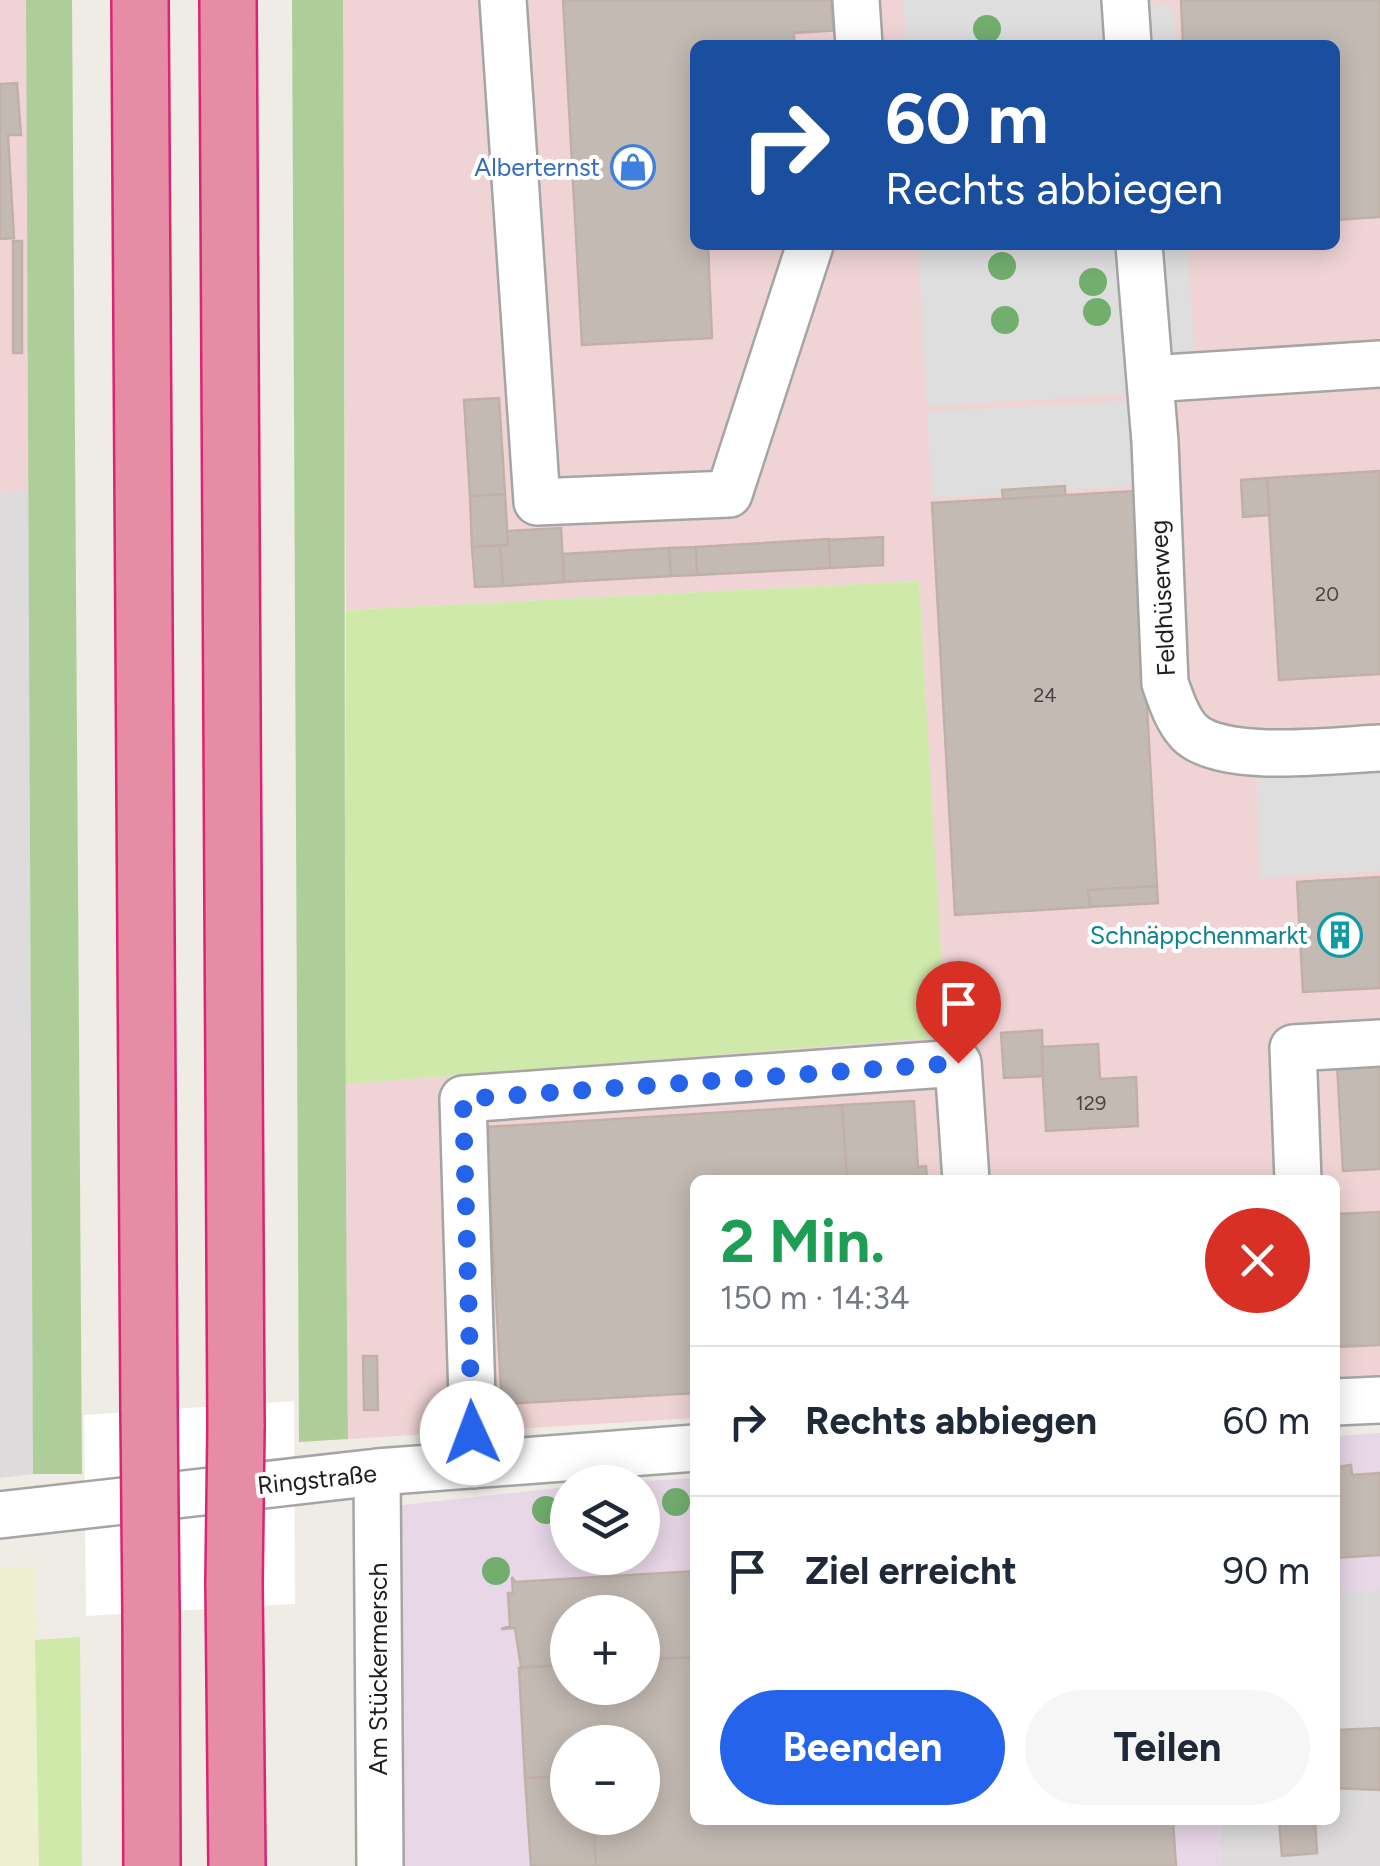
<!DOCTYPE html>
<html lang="de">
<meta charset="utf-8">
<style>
body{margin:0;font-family:Figtree,sans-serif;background:#f6f6f7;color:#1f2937;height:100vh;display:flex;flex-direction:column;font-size:38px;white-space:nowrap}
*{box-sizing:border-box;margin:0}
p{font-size:32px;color:#747a83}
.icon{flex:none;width:55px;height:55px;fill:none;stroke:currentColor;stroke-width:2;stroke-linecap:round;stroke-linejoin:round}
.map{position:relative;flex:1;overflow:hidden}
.side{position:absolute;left:690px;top:1175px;width:650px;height:650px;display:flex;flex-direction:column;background:#fff;border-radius:15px;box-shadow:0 5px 25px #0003}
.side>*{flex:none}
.banner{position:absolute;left:690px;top:40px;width:650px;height:210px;border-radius:15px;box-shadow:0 5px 25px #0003;background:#1a4fa0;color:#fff;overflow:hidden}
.buttons{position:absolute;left:550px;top:1465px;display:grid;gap:20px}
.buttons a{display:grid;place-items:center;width:110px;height:110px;border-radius:50%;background:#fff;box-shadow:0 5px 25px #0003;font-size:50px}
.pin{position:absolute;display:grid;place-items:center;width:85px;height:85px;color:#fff;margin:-102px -42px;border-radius:50% 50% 50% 0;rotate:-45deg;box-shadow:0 0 10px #0007}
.pin .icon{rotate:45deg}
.me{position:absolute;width:110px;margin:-55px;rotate:358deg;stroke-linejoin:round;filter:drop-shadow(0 0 8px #0008)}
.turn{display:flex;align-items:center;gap:35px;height:210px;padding:0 30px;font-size:45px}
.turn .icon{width:130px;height:130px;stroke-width:2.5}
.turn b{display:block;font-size:70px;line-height:85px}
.round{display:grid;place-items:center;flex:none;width:105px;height:105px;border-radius:52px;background:#f6f6f7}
.overview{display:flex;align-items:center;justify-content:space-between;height:170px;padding:0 30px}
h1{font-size:60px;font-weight:700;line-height:75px;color:#1e9e55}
.action{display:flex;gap:20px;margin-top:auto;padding:20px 30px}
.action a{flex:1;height:115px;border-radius:60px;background:#2563eb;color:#fff;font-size:40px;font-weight:700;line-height:115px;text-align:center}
.action a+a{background:#f6f6f7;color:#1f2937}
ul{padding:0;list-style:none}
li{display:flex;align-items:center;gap:30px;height:150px;padding:0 30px;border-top:2px solid #e0e1e3}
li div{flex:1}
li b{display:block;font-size:38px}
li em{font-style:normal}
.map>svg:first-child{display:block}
</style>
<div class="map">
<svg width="1380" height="1866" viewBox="0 0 1380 1866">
<rect width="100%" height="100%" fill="#efebe5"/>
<path fill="#dddbdc" d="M30 490 33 1474 0 1478V492Z
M1380 1590V1866H1222L1220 1820H1335V1592Z"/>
<path fill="#f0d4d5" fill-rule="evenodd" d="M0 0H26L30 490 0 492Z
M343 0H1380V1377L1335 1380V1180H695V1418L348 1439 344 1084 945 1037 919 581 346 610ZM695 45H1335V245H695Z"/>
<path fill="#e8d7e7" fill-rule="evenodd" d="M1380 1433V1590L1335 1592V1436Z
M695 1478V1820H1220L1222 1866H394V1506L567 1487 568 1558H642V1482H626ZM568 1612H642V1688H568ZM568 1742H642V1818H568Z"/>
<path fill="#eeeed0" d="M36 1566 39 1866H0V1568Z"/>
<path fill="#cfe9ab" d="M919 581 946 1037 344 1084 346 610Z
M80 1637 82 1866H39L35 1640Z"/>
<path fill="#aece99" d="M26 0H72L82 1474H33Z
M292 0H343C346 480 343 959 348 1439L299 1442Z"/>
<path fill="#dedede" d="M903 0H1135L1137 8 1173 5 1176 45H906Z
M918 245H1188L1196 390 927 406Z
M1130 401 1135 486 932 498 927 412Z
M1380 767V871L1261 878 1256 776Z"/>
<path fill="#fff" d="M294 1401 295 1604 86 1616 84 1415Z"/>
<path fill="#c4bab4" stroke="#c1b0a7" stroke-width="2.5" d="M563 0H831L833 29 841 30 794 33V45H695V245H708L712 338 582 345Z
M1181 0H1380V217L1335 220V45H1183Z
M17 83 21 135H8L14 238 0 239V84Z
M13 241H22V353H13Z
M499 398 505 494 470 496 464 400Z
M1380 471V674L1279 680 1267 478Z
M1267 478 1270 515 1243 517 1241 480Z
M1065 486V495L1003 499 1002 490Z
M1135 491 1157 886 1088 890 1090 907 955 915 932 503Z
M505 494 508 545 472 547 470 496Z
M561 528 564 582 503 586 500 545H508L507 531Z
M883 537V565L830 568 829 540Z
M829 539 830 568 697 575 696 547Z
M500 545 503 586 475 587 472 547Z
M696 547 697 575 671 576 669 548Z
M669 548 671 576 564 582 563 554Z
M1380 877V988L1303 992 1297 882Z
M1157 886 1158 903 1090 907 1088 890Z
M1042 1030 1043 1076 1004 1078 1001 1033Z
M1098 1044 1100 1079 1136 1077 1138 1126 1046 1131 1041 1047Z
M1380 1061V1169L1343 1171 1337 1064Z
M914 1101 918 1167 926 1166 927 1180H847L842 1105Z
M842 1105 847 1180H695V1393L502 1404 486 1127Z
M1380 1212V1345L1335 1347V1214Z
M363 1356H377L378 1410H364Z
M1351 1465 1352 1475 1380 1473V1555L1335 1558V1467Z
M695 1571V1657L642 1660V1612H568V1665L521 1667 515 1628 501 1629 510 1626 508 1593H513L512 1577 515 1582Z
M695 1657V1820H1173L1176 1866H596L593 1818H642V1742H568V1776L525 1778 519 1668 568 1665V1688H642V1660Z
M1335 1726 1337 1730 1380 1728V1790L1335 1788Z
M568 1776V1818H593L596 1866H531L525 1778Z
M1279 1820H1315L1317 1853 1282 1856Z"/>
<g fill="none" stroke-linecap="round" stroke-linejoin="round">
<g stroke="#a5a5a5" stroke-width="50">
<path id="minor" d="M503 0 537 502 729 494 810 245
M856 0 859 45
M1125 0 1128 45
M1139 245 1155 442 1165 683C1171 700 1177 719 1189 732 1221 765 1336 750 1380 748
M1150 379 1380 364
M1298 1180 1293 1048 1380 1043
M1335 1402 1380 1400
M474 1465 463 1099 958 1063 966 1180
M377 1472 380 1866
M0 1515 377 1472 695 1448"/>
</g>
<g stroke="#da2572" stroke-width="60">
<path id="highway" d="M140 0 149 1410
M228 0 236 1427
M234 1583 237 1866
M151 1613 152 1866"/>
</g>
<use href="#minor" stroke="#fff" stroke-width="45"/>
<use href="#highway" stroke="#e68da5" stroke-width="55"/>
<g stroke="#da2572" stroke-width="60" stroke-linecap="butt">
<path id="highway-bridge" d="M149 1410 151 1613
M234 1583 236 1427"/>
</g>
<use href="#highway-bridge" stroke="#e68da5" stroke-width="55"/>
</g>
<g fill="#72ae6e">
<circle cx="987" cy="29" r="14"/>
<circle cx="1002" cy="266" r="14"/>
<circle cx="1093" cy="282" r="14"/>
<circle cx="1097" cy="312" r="14"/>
<circle cx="1005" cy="320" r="14"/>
<circle cx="676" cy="1502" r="14"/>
<circle cx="546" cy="1510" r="14"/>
<circle cx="496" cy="1571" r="14"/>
</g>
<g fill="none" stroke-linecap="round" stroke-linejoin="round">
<path stroke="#2563eb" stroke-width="18" stroke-dasharray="0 32.4" d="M472 1433 463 1099 958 1063"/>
</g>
<defs>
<g id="shop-ring" transform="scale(2.25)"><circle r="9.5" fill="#fff" stroke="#3f7fe0" stroke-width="1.5"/><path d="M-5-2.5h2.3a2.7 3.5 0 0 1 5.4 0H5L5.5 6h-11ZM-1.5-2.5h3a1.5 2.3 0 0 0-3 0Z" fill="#3f7fe0"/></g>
<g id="building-ring" transform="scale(2.25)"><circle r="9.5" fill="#fff" stroke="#0f9aa8" stroke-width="1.5"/><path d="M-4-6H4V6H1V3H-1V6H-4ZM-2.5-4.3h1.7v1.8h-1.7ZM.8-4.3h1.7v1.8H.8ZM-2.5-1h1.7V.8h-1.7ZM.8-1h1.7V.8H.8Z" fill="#0f9aa8"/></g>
</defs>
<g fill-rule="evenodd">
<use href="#shop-ring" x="633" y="167"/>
<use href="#building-ring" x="1340" y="935"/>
</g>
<g text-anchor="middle" stroke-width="8" stroke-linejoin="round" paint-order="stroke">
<g font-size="20" fill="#484544">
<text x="1327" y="601">20</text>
<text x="1045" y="702">24</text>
<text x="1091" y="1110">129</text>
</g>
<g font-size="25" fill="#366cbe" stroke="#fff" text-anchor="end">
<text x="600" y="176">Alberternst</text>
</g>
<g font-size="25" fill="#1e1e1e" stroke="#fff">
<text transform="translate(1162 598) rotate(-93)" y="9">Feldhüserweg</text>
<text transform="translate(317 1479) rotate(-6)" y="9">Ringstraße</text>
<text transform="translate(378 1669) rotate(-90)" y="9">Am Stückermersch</text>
</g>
<g font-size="25" fill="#0d838f" stroke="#fff" text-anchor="end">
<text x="1308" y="944">Schnäppchenmarkt</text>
</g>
</g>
</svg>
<div class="buttons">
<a><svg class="icon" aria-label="layers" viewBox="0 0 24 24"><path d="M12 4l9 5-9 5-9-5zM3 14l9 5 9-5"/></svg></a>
<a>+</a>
<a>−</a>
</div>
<div class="pin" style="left:958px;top:1063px;background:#d93025"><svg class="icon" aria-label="arrive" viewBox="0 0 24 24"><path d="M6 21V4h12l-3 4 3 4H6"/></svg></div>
<svg class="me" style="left:472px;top:1433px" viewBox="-20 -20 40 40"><circle r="19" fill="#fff"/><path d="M0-13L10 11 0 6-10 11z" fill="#2563eb"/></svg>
<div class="banner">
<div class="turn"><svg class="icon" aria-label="right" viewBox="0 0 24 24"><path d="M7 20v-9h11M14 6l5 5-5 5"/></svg><div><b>60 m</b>Rechts abbiegen</div></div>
</div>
<section class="side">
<div class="overview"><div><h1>2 Min.</h1><p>150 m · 14:34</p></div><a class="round" style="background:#d93025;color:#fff"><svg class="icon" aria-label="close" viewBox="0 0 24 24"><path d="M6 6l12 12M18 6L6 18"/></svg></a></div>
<ul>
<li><svg class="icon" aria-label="right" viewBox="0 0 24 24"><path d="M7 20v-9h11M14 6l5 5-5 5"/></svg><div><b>Rechts abbiegen</b></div><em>60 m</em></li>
<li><svg class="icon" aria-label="arrive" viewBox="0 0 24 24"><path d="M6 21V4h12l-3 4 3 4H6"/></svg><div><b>Ziel erreicht</b></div><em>90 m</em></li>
</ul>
<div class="action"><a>Beenden</a><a>Teilen</a></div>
</section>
</div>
